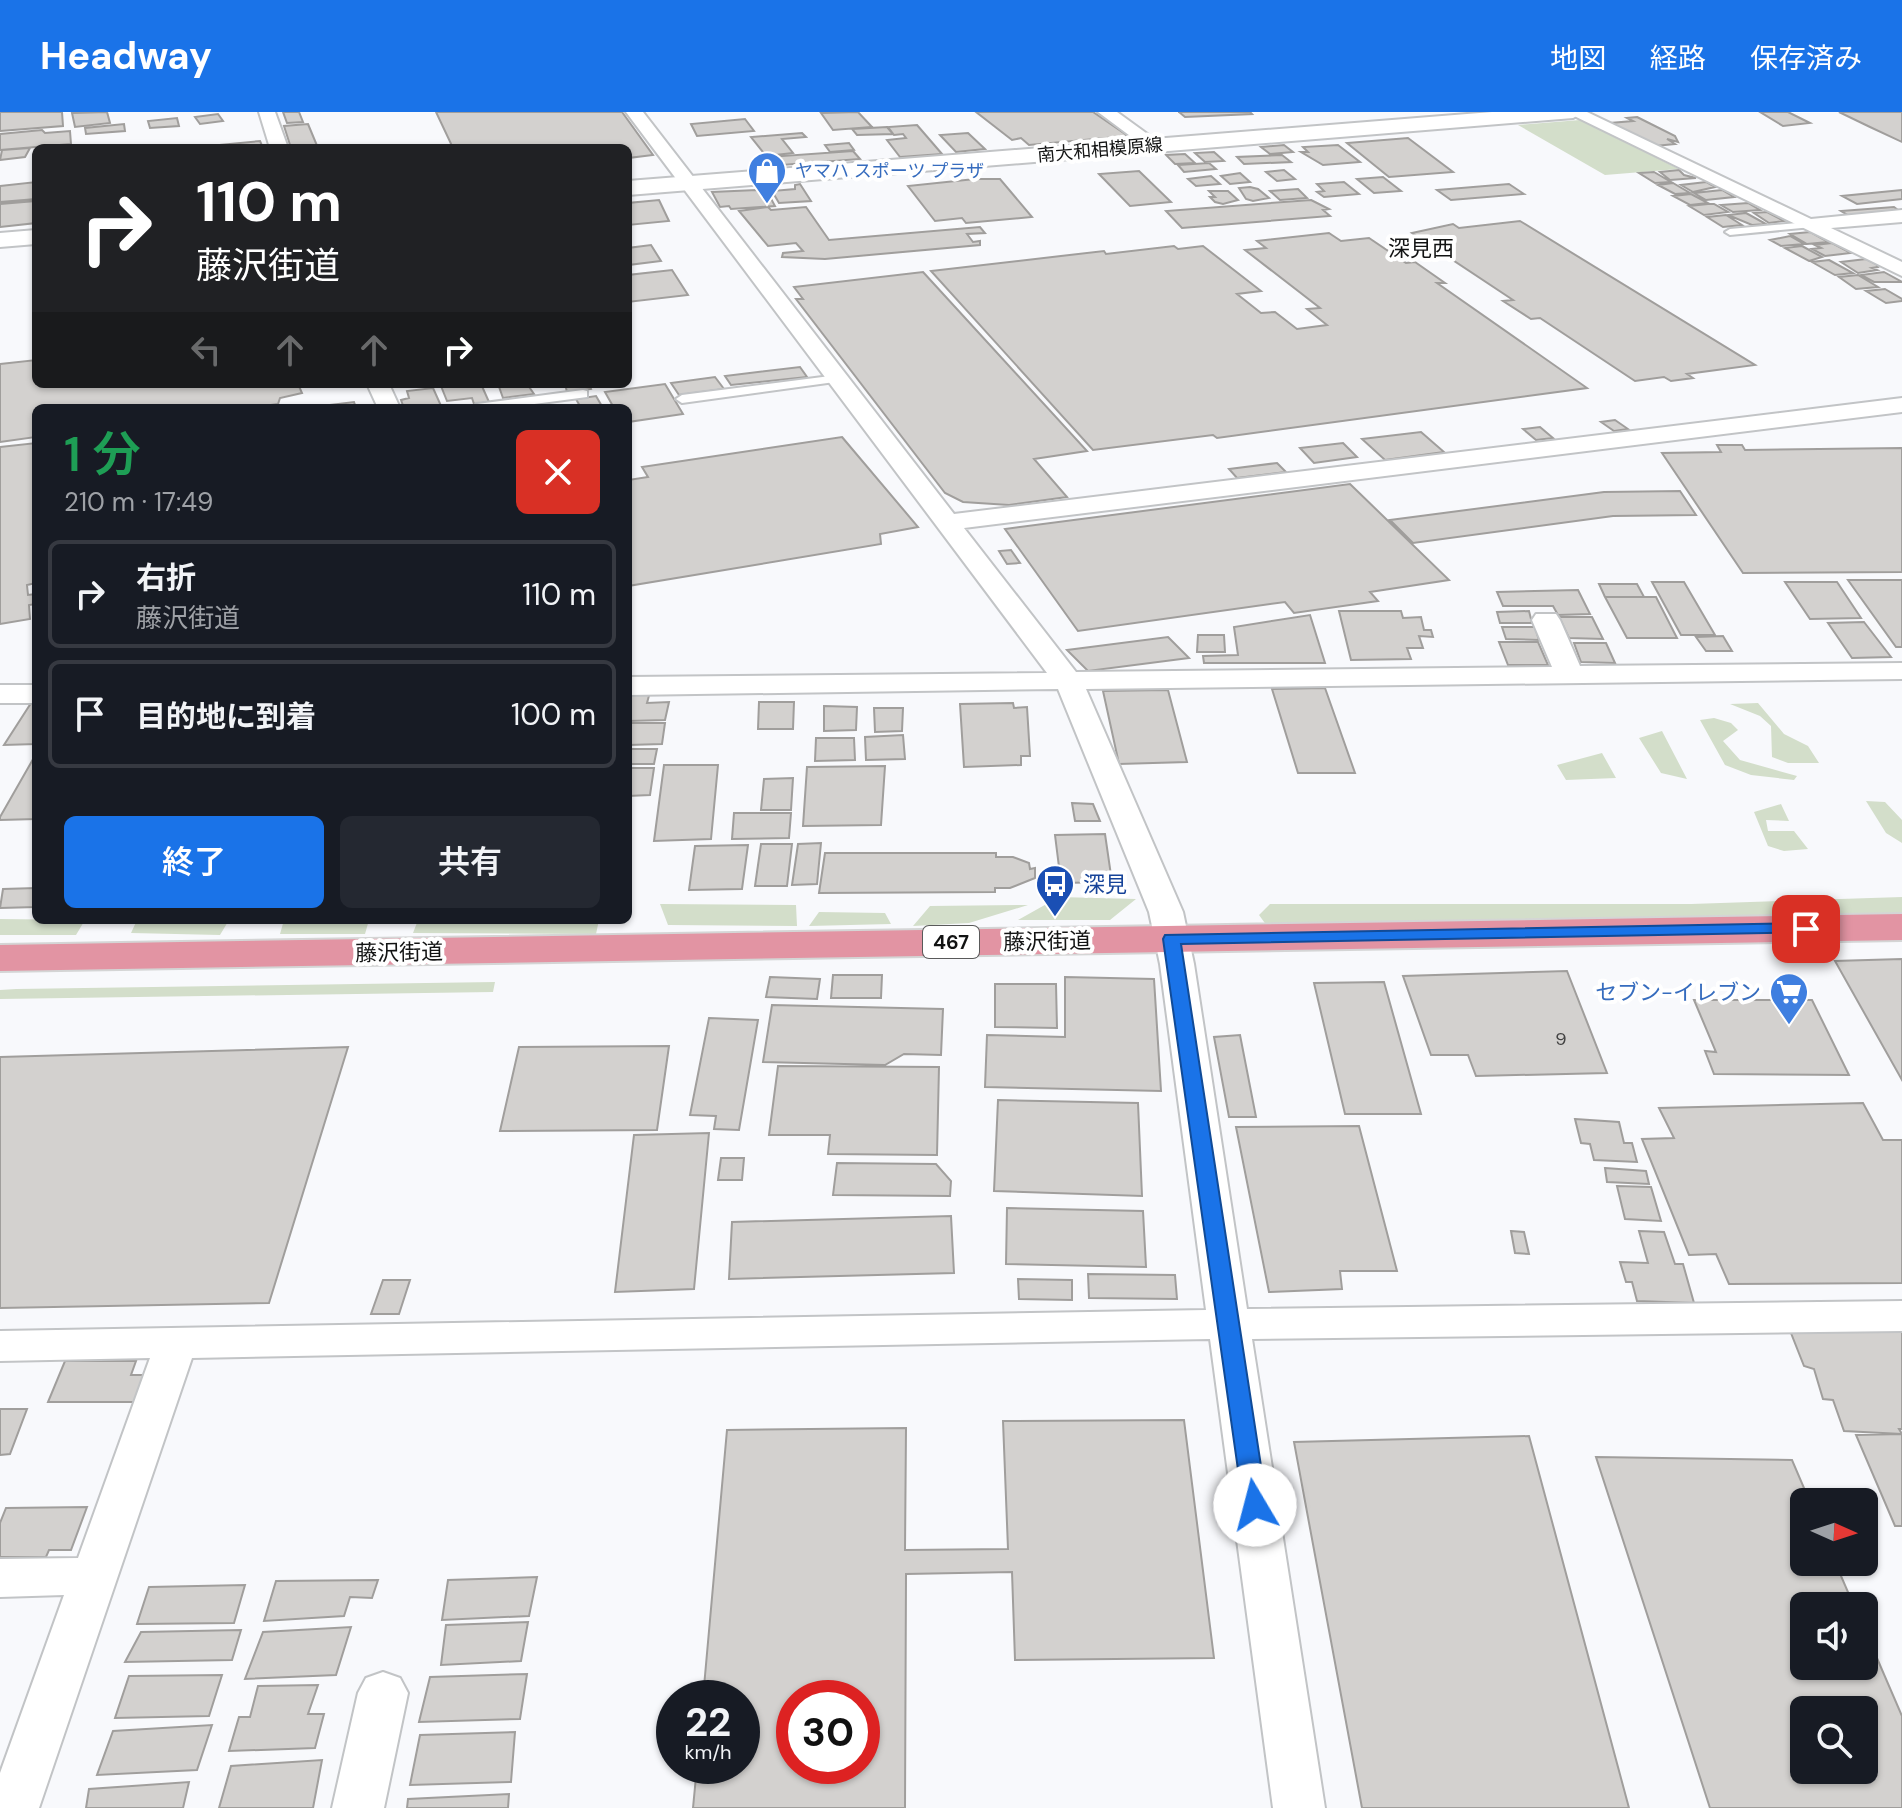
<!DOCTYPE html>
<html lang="ja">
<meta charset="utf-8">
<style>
body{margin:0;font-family:"DM Sans","Noto Sans JP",sans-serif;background:#242831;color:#f1f3f6;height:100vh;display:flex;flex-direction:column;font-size:30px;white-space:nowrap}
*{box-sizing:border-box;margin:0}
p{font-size:26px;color:#9ea1a6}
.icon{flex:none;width:44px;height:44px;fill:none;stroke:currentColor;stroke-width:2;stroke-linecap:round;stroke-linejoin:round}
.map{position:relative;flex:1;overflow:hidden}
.details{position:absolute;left:32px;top:292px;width:600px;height:520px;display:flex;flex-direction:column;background:#171b24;border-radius:12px;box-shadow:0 2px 6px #0004}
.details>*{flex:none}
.banner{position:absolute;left:32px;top:32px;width:600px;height:244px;border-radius:12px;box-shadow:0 2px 6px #0004;background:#202124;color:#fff;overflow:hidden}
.needle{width:52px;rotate:93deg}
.fabs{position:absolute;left:1790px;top:1376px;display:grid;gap:16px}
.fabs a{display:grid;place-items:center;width:88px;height:88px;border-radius:12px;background:#171b24;box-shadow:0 2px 6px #0004;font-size:40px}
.speed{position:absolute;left:656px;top:1568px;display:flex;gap:16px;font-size:40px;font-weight:700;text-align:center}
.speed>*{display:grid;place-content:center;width:104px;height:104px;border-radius:50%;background:#171b24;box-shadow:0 2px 6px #0004;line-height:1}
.speed small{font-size:20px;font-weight:400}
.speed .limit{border:12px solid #d22;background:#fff;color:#111}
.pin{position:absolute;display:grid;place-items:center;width:68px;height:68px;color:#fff;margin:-34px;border-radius:16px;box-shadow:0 4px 12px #0006}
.me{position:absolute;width:88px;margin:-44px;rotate:352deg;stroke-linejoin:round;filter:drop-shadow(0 0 6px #0008)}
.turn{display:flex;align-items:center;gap:28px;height:168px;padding:0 32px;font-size:36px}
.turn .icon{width:104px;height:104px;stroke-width:2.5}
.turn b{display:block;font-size:56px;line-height:68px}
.lanes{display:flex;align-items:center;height:76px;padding:0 32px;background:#0003;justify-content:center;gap:40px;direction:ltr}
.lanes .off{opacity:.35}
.round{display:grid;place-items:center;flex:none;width:84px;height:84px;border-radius:12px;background:#242831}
.summary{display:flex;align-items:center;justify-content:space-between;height:136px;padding:0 32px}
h1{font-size:48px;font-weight:600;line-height:60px;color:#1e9e55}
.action{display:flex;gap:16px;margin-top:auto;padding:16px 32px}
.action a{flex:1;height:92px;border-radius:12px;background:#1a73e8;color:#fff;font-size:32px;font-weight:600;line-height:92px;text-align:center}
.action a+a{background:#242831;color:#f1f3f6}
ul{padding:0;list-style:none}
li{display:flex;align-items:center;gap:24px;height:108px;margin:0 16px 12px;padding:0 16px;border:4px solid #363941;border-radius:12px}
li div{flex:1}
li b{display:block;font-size:30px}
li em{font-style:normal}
header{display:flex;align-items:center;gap:48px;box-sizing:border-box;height:112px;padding:0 40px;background:#1a73e8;color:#fff}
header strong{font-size:38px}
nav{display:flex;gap:44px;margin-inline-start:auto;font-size:28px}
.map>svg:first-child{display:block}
</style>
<header>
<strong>Headway</strong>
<nav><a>地図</a><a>経路</a><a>保存済み</a></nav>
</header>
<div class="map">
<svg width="1902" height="1696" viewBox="0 0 1902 1696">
<rect width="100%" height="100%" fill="#f8f9fc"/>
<path fill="#d3deca" d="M1580 8 1679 57 1605 63 1518 13Z
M1758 591 1784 622 1808 634 1819 651H1788L1772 645 1771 614 1760 604 1730 592Z
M1714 606 1731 611 1738 618 1723 629 1740 648 1797 664 1794 668 1751 663 1725 653 1700 608Z
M1662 619 1687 667 1661 661 1639 626Z
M1602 641 1616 666 1566 668 1557 653Z
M1866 689 1885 690 1902 708V731L1886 721Z
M1781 692 1789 709 1766 708 1768 719H1794L1808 737 1784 739 1768 734 1754 700Z
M1059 785 1136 787 1110 808H1018Z
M1902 785V802L1267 814 1259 803 1270 792H1691Z
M660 792 796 793 797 814 668 813Z
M1028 793 969 811 913 814 930 794Z
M819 800 885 801 891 812 809 814Z
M0 807 85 808 76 823H0Z
M137 808H229L220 823 131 821Z
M284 808H369L365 822H280Z
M418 808H599L596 822 413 821Z
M495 870 493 880 0 887V878L16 877Z"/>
<path fill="#d3d1cf" stroke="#a09e9c" stroke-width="2" fill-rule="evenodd" d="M0 0H62L63 14 0 19Z
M107 0 110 11 75 15 72 1Z
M283 0H299L303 10 287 11Z
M436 0H622L653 43 628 46V36H453Z
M858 0 872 15 833 18 821 1Z
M976 0H1093L1128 24 1029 33 1021 26 1012 28Z
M1179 0H1178H1250L1252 2 1185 5Z
M1760 0H1788L1810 11 1783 14Z
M1839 0H1902V30L1870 15Z
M218 2 223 9 200 12 195 5Z
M1637 5 1675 24 1678 30 1667 27 1675 32 1655 34 1610 11 1633 9 1627 6Z
M177 6 179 14 150 16 148 9Z
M745 7 754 19 697 24 691 12Z
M124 12 125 19 86 22 85 16Z
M308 12 318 36H291L284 14Z
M917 13 942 42 900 45 887 28 906 26 903 22 894 23 888 15Z
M887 15 893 22 857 23 852 17Z
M42 18 45 21 70 19 71 32 0 38V22Z
M802 21 806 25 782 27 793 41 766 44 751 25Z
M968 21 985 37 956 40 940 23Z
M1408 26 1453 60 1389 65 1347 31Z
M260 29 263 36 209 34Z
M849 31 854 38 830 40 825 33Z
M1284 33 1293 40 1270 42 1261 35Z
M1338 33 1360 50 1323 53 1301 40H1308L1303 35Z
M30 36 25 45 0 48 2 38Z
M853 39 860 47 781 53 773 52 768 45Z
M1214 40 1224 49 1205 50 1195 41Z
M1185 42 1195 51 1175 52 1166 43Z
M1282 43 1291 50 1244 52 1237 45Z
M1209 51 1216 57 1184 60 1178 53Z
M1284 58 1295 67 1277 69 1266 60Z
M1679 58 1684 63 1696 66 1670 68 1660 60Z
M1139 59 1171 90 1130 94 1099 62Z
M1654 60 1671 70 1655 71 1639 61Z
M1240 61 1250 70 1230 72 1221 64Z
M1211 64 1220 72 1196 74 1188 67Z
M1383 65 1401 79 1374 81 1357 67Z
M975 67H1000L1032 105 966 111 962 106 935 109 908 74Z
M36 70V87L0 90V74Z
M1344 70 1359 82 1324 85 1317 80 1324 79 1317 72Z
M1706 70 1715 75 1693 80 1681 73Z
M1673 71 1690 81 1675 82 1658 73Z
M800 72 811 89 779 91 772 79 795 77V73Z
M1509 72 1524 82 1451 88 1437 78Z
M1250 75 1258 77 1269 86 1253 89 1246 87 1239 76Z
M1298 77 1307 86 1280 88 1270 79Z
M757 78 760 82 768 81 775 94 731 97 729 94 720 95 712 80Z
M1722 78 1734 85 1706 88 1694 81Z
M1902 78V87L1857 92 1842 84Z
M1209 79H1228L1238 88 1223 92 1215 90 1210 85H1215Z
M1691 82 1708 91 1690 93 1673 84Z
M659 88 669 109 628 113V91Z
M1311 88 1329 97 1323 98 1330 104 1182 116 1166 99Z
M36 89V111L0 115V92Z
M1748 91 1760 98 1733 100 1721 93Z
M1708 92H1714L1728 100 1704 103 1689 94Z
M768 95 771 98 806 95 829 128 980 115 985 121 967 122 973 130 980 129V133L825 147 782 145 783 141 803 139 796 131 768 134 739 99Z
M1894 95 1902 101 1853 106 1841 99Z
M1767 100 1784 109 1769 111 1754 101Z
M1746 101 1766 112 1752 113 1728 103Z
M1726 103 1742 113 1723 115 1707 105Z
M1520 109 1755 253 1687 262 1693 266 1671 269 1664 265 1635 269 1540 206 1531 207 1503 189 1513 188 1412 121 1453 112 1459 116Z
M1810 120 1828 130 1807 132 1790 122Z
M1329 121 1341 129 1369 126 1406 151 1415 150 1445 171H1437L1587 276 1217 326 1213 323 1093 338 931 159 1104 139 1106 142 1174 134 1178 137 1203 134 1261 179 1237 182 1261 201 1275 200 1297 217 1327 213 1307 197 1320 196 1245 138 1266 136 1257 129Z
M1790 124 1804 132 1781 134 1770 128Z
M1832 131 1851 141 1825 144 1812 137 1821 136 1815 133Z
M651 133 661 149 628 153V136Z
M1802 134 1822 145 1809 149 1785 136Z
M1866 147 1876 152 1878 155 1872 156 1877 158 1858 161 1841 150Z
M1829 148 1853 161 1835 163 1812 150Z
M672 158 688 183 628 190V163Z
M923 160 1087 339 1034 347 1067 385 1009 393 963 390 945 381 796 187H803L794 175Z
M1884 160 1902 170H1874L1861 163Z
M1858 163 1878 175 1856 177 1839 165Z
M1885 177 1902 187V189L1886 191 1866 179Z
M36 248V272H298L302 281 280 286 278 292 249 296H36V325L0 330V252Z
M800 255 807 265 731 273 725 264Z
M715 265 724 277 679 283 671 271Z
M481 272 489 290 474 292 472 286 447 289 441 274Z
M491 272H527L534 282 503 286 498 272Z
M565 272H589L591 277 567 280Z
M665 272 683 302 628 310V296H614L605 280Z
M433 276 442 296H404L401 288 409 286 407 279Z
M596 284 603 296H581L576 287Z
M354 290 356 296H305Z
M1615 308 1628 317 1614 319 1601 310Z
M1540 315 1553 326 1536 328 1523 317Z
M1421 320 1444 340 1385 348 1362 327Z
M842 325 918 415 880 422 881 432 628 474V368L648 365 642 355Z
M36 331V471L27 473 28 483 36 482V492L29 493 30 507 0 512V335Z
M1343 331 1357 345 1314 351 1300 336Z
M1717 333H1742L1745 338 1902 336V460L1743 461 1662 341 1721 340Z
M1277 351 1286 360 1237 366 1229 357Z
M1350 372 1449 468 1370 480 1378 489 1294 501 1285 490 1078 519 1005 417Z
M1680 379 1696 403 1613 404 1413 431 1390 408 1604 380Z
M1011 438 1020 451 1007 452 999 439Z
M1848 468H1902V535H1896Z
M1652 470H1684L1715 523H1681Z
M1785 470H1837L1861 506 1810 507Z
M1599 472H1637L1644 485H1605Z
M1578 478 1590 502 1558 503 1553 494H1503L1497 480Z
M1605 485H1656L1677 526H1627Z
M1339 499H1401L1403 506 1421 505 1424 518H1431L1433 525 1419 524 1423 536H1407L1411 547 1351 548Z
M1529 499 1532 511H1500L1497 500Z
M1310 503 1325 551H1204L1203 544 1238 543 1234 515Z
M1559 505H1592L1603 527 1569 526Z
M1864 510 1891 545 1852 546 1828 511Z
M1502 515H1535L1539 528 1506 527Z
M1198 523H1224L1225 540H1197Z
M1723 524 1732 539H1706L1696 525Z
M1168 525 1189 546 1088 559 1067 538Z
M1499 530H1538L1548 553H1508Z
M1574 531H1606L1615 551 1581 550Z
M1325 576 1355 661H1298L1272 577Z
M1168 578 1187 650 1119 652 1103 579Z
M628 579 650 580 647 591 669 590 665 608 628 609Z
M33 588H36V632L4 633Z
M759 590H794L793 617H758Z
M1013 591 1014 596 1027 595 1030 644H1021V653L964 655 960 592Z
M824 594 857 595 856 618 824 619Z
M874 596H903L902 619 875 620Z
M628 611H665L662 632 628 633Z
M903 623 905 647 866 648 865 625Z
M816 626H854L855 648 815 649Z
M628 637H657L654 652H628Z
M36 642V707L0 708V705Z
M664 653H718L711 727 654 729Z
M885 654 881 713 803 714 807 655Z
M628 656H654L650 683 628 684Z
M793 666 791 698H761L764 667Z
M1072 691 1093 692 1100 709H1075Z
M734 701H791L789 726 732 727Z
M1105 722 1112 770 1061 771 1055 723Z
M821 731 817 772 792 773 798 732Z
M761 732H792L787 774H755Z
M748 733 742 777 689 778 695 734Z
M825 741H996V745H1013L1029 751 1030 757 1035 756V766L1010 776H995V780L819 781Z
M36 776V795L0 796 3 777Z
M1902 847V968L1835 849Z
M1567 859 1607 961 1476 964 1468 943H1431L1403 864Z
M833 863H882L881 886H831Z
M770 865 820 867 817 887 766 885Z
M1065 865 1154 867 1161 979 985 975 987 923 1065 925Z
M1384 870 1421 1002H1345L1314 871Z
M995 872H1056L1057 916 995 915Z
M1694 888H1812L1849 963 1714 962 1705 939 1716 940Z
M772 893 943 897 941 943 904 942 885 953 763 950Z
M709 906 758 908 739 1018 714 1017 716 1004 690 1003Z
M1240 923 1256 1005H1229L1214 925Z
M669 934 657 1018 500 1019 519 935Z
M348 935 269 1191 0 1196V945Z
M778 954 939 955 937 1043 828 1042 830 1023H769Z
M998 988 1138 991 1142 1084 994 1079Z
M1863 991 1883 1028H1902V1171L1729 1172 1716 1142 1689 1143 1642 1027 1674 1026 1659 996Z
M1575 1007 1619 1010 1624 1031H1632L1637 1050 1594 1048 1590 1032 1581 1031Z
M1359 1014 1397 1159H1340L1342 1177 1269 1180 1236 1015Z
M709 1021 694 1177 615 1180 634 1023Z
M721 1046H744L742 1068H718Z
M837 1051 936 1052 951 1069 950 1084 833 1083Z
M1605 1056 1646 1059 1649 1072 1607 1070Z
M1617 1074 1651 1075 1661 1109 1625 1107Z
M1007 1096 1143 1099 1146 1155 1006 1152Z
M951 1104 954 1161 729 1167 732 1110Z
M1511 1119 1524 1120 1529 1142 1515 1141Z
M1639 1119 1664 1120 1675 1152H1683L1694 1191 1637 1189 1632 1170H1626L1620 1150 1648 1151Z
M1088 1162 1175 1163 1177 1187 1089 1186Z
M1018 1167 1072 1168V1188L1019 1187Z
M383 1168H410L399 1202H371Z
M1789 1216H1902V1317H1899L1902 1322 1844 1319 1833 1288 1823 1287 1814 1257 1804 1254Z
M65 1249H136L131 1263H146L135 1290H48Z
M0 1297H27L10 1342 0 1343Z
M1184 1308 1214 1546 1015 1548 1012 1460 906 1462 905 1696H693L697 1654H742V1586H703L727 1318 906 1316 905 1438 1008 1437 1003 1309ZM794 1586H862V1654H794Z
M1902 1322V1414H1895L1856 1323Z
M1529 1324 1629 1696H1362L1294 1330Z
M1596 1345 1792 1348 1810 1390H1804V1450H1835L1854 1494H1804V1554H1864V1516L1902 1604V1696H1710ZM1804 1598H1864V1658H1804Z
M87 1395 71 1438H49L46 1445H0V1411L6 1396Z
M537 1465 529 1504 442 1508 448 1468Z
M378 1468 372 1486 350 1485 344 1504 264 1509 276 1469Z
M245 1473 234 1511 137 1512 149 1475Z
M528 1510 521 1549 441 1553 446 1513Z
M351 1515 336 1563 245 1567 263 1520Z
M241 1518 232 1548 125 1550 141 1520Z
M527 1562 520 1607 419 1610 430 1565Z
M222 1563 209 1604 115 1606 129 1564Z
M318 1573 308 1602H324L315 1636 229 1639 239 1605H250L258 1574Z
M212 1613 197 1658 97 1663 113 1619Z
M515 1620 511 1670 410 1673 420 1623Z
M322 1648 313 1696H219L231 1654Z
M189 1670 183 1696H86L89 1677Z
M509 1682 508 1696H407L408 1687Z"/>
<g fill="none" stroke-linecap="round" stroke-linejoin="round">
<g stroke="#c2c4c6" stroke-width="4">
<path id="service" d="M1808 110 1812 111V115L1730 123 1725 120 1730 117Z
M838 263 842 265V269L682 291 676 287 682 283Z
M583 278 587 279V285L504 296H471L477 292Z"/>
</g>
<g stroke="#c2c4c6" stroke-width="4">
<path id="minor" d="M259 0H275L288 36H270Z
M626 0H643L954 402 1902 286V300L964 416 1076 560 1552 555 1532 508 1536 502H1556L1560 508 1580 554 1902 551V567L1086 577 1183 800 1194 852 1247 1197 1902 1189V1219L1252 1227 1325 1696H1273L1210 1227 192 1246 39 1696H0V1661L64 1483 0 1485V1447L78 1446 150 1246 0 1249V1219L1206 1198 1160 852 1149 800 1058 577 628 583V565L1047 561Z
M1098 0H1117L1164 34 1155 39 1149 38Z
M1566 0H1587L1811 107 1902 98V110L1831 116 1902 150V164Z
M367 272H389L400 296H378Z
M0 573H36V591H0Z
M383 1560 400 1566 408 1581 384 1696H332L358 1581 366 1566Z"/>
</g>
<g stroke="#c2c4c6" stroke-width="4">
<path id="tertiary" d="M1492 0H1584L1573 6 628 83V69Z
M36 118V132L0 135V121Z"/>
</g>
<g stroke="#d4d5d5" stroke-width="4">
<path id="trunk" d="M1902 802V828L0 859V833Z"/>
</g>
<use href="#service" fill="#fff" fill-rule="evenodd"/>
<use href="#minor" fill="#fff" fill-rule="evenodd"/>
<use href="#tertiary" fill="#fff" fill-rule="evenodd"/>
<use href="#trunk" fill="#e294a3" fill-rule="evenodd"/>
</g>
<path fill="#1a73e8" stroke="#114b97" stroke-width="2" d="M1806 811 1813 813 1815 817 1813 820 1181 832 1267 1393 1263 1400 1255 1402 1246 1400 1243 1393 1163 827 1165 823Z"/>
<defs>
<g id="shop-pin" transform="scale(2)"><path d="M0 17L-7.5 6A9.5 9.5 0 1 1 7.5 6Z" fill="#3f7fe0" stroke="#fff"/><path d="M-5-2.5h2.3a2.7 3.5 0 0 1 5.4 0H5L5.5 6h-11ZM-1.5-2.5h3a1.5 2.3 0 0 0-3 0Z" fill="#fff"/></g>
<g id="bus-pin" transform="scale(2)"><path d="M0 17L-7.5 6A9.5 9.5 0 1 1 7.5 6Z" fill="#1a4fb4" stroke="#fff"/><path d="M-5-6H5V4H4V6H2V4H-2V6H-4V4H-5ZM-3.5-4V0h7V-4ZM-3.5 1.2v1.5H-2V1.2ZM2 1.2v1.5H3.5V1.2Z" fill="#fff"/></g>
<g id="supermarket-pin" transform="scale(2)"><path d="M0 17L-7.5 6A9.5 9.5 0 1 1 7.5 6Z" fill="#3f7fe0" stroke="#fff"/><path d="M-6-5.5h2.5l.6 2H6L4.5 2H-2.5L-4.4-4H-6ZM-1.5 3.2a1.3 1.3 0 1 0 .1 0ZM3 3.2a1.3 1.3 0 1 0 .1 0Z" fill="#fff"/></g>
</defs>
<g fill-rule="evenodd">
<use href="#shop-pin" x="767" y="59"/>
<use href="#bus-pin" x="1055" y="772"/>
<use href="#supermarket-pin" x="1789" y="880"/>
</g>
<g text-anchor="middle" stroke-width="8" stroke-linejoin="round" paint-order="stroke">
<g font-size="18" fill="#121313" stroke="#fff">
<text transform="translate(1100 38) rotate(-5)" y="6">南大和相模原線</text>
</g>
<g font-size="18" fill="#366cbe" stroke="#fff" text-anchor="start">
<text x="795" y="65">ヤマハ スポーツ プラザ</text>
</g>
<g font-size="18" fill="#424242">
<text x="1561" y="933">9</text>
</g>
<rect fill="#fff" stroke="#595a5a" stroke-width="2" x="923" y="814" width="56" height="32" rx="6"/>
<g font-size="20" font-weight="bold" fill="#121313">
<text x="951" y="837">467</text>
</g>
<g font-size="22" fill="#121313" stroke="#fff">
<text x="1421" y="144">深見西</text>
</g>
<g font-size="22" fill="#164399" stroke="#fff" text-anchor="start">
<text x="1083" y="780">深見</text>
</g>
<g font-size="22" fill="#121313" stroke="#fff">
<text transform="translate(1047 829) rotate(-1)" y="8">藤沢街道</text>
<text transform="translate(399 840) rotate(-1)" y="8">藤沢街道</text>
</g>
<g font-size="22" fill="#366cbe" stroke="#fff" text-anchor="end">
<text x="1761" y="888">セブン-イレブン</text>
</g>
</g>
</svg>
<div class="fabs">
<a><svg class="needle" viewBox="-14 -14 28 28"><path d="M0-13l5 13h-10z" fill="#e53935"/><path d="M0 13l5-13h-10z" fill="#9ea1a6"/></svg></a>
<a><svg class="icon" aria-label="sound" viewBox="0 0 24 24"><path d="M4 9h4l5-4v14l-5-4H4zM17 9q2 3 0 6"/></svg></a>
<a><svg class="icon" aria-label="search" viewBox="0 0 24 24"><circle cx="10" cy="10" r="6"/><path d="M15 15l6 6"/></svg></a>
</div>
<div class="speed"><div>22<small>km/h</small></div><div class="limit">30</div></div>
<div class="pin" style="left:1806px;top:817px;background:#d93025"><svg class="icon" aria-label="arrive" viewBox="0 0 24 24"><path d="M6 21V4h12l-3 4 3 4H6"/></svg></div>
<svg class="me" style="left:1255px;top:1393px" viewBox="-20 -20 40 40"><circle r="19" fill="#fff"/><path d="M0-13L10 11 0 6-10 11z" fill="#1a73e8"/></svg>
<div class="banner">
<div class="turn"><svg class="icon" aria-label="right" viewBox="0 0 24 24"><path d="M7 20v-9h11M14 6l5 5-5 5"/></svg><div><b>110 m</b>藤沢街道</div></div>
<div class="lanes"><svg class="icon off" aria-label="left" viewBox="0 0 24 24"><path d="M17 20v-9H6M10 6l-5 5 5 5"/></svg><svg class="icon off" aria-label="ahead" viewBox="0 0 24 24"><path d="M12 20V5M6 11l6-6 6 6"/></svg><svg class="icon off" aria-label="ahead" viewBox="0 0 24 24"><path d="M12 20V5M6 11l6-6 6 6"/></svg><svg class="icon" aria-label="right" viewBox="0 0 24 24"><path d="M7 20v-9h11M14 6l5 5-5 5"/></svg></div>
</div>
<section class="details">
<div class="summary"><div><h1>1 分</h1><p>210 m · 17:49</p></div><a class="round" style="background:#d93025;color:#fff"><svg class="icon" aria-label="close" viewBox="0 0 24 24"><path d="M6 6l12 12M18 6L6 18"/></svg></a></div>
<ul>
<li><svg class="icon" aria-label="right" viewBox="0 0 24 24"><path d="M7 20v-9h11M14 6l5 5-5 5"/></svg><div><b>右折</b><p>藤沢街道</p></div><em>110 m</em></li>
<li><svg class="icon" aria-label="arrive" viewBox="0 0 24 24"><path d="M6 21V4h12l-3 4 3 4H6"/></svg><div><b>目的地に到着</b></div><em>100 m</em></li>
</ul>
<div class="action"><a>終了</a><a>共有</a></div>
</section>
</div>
